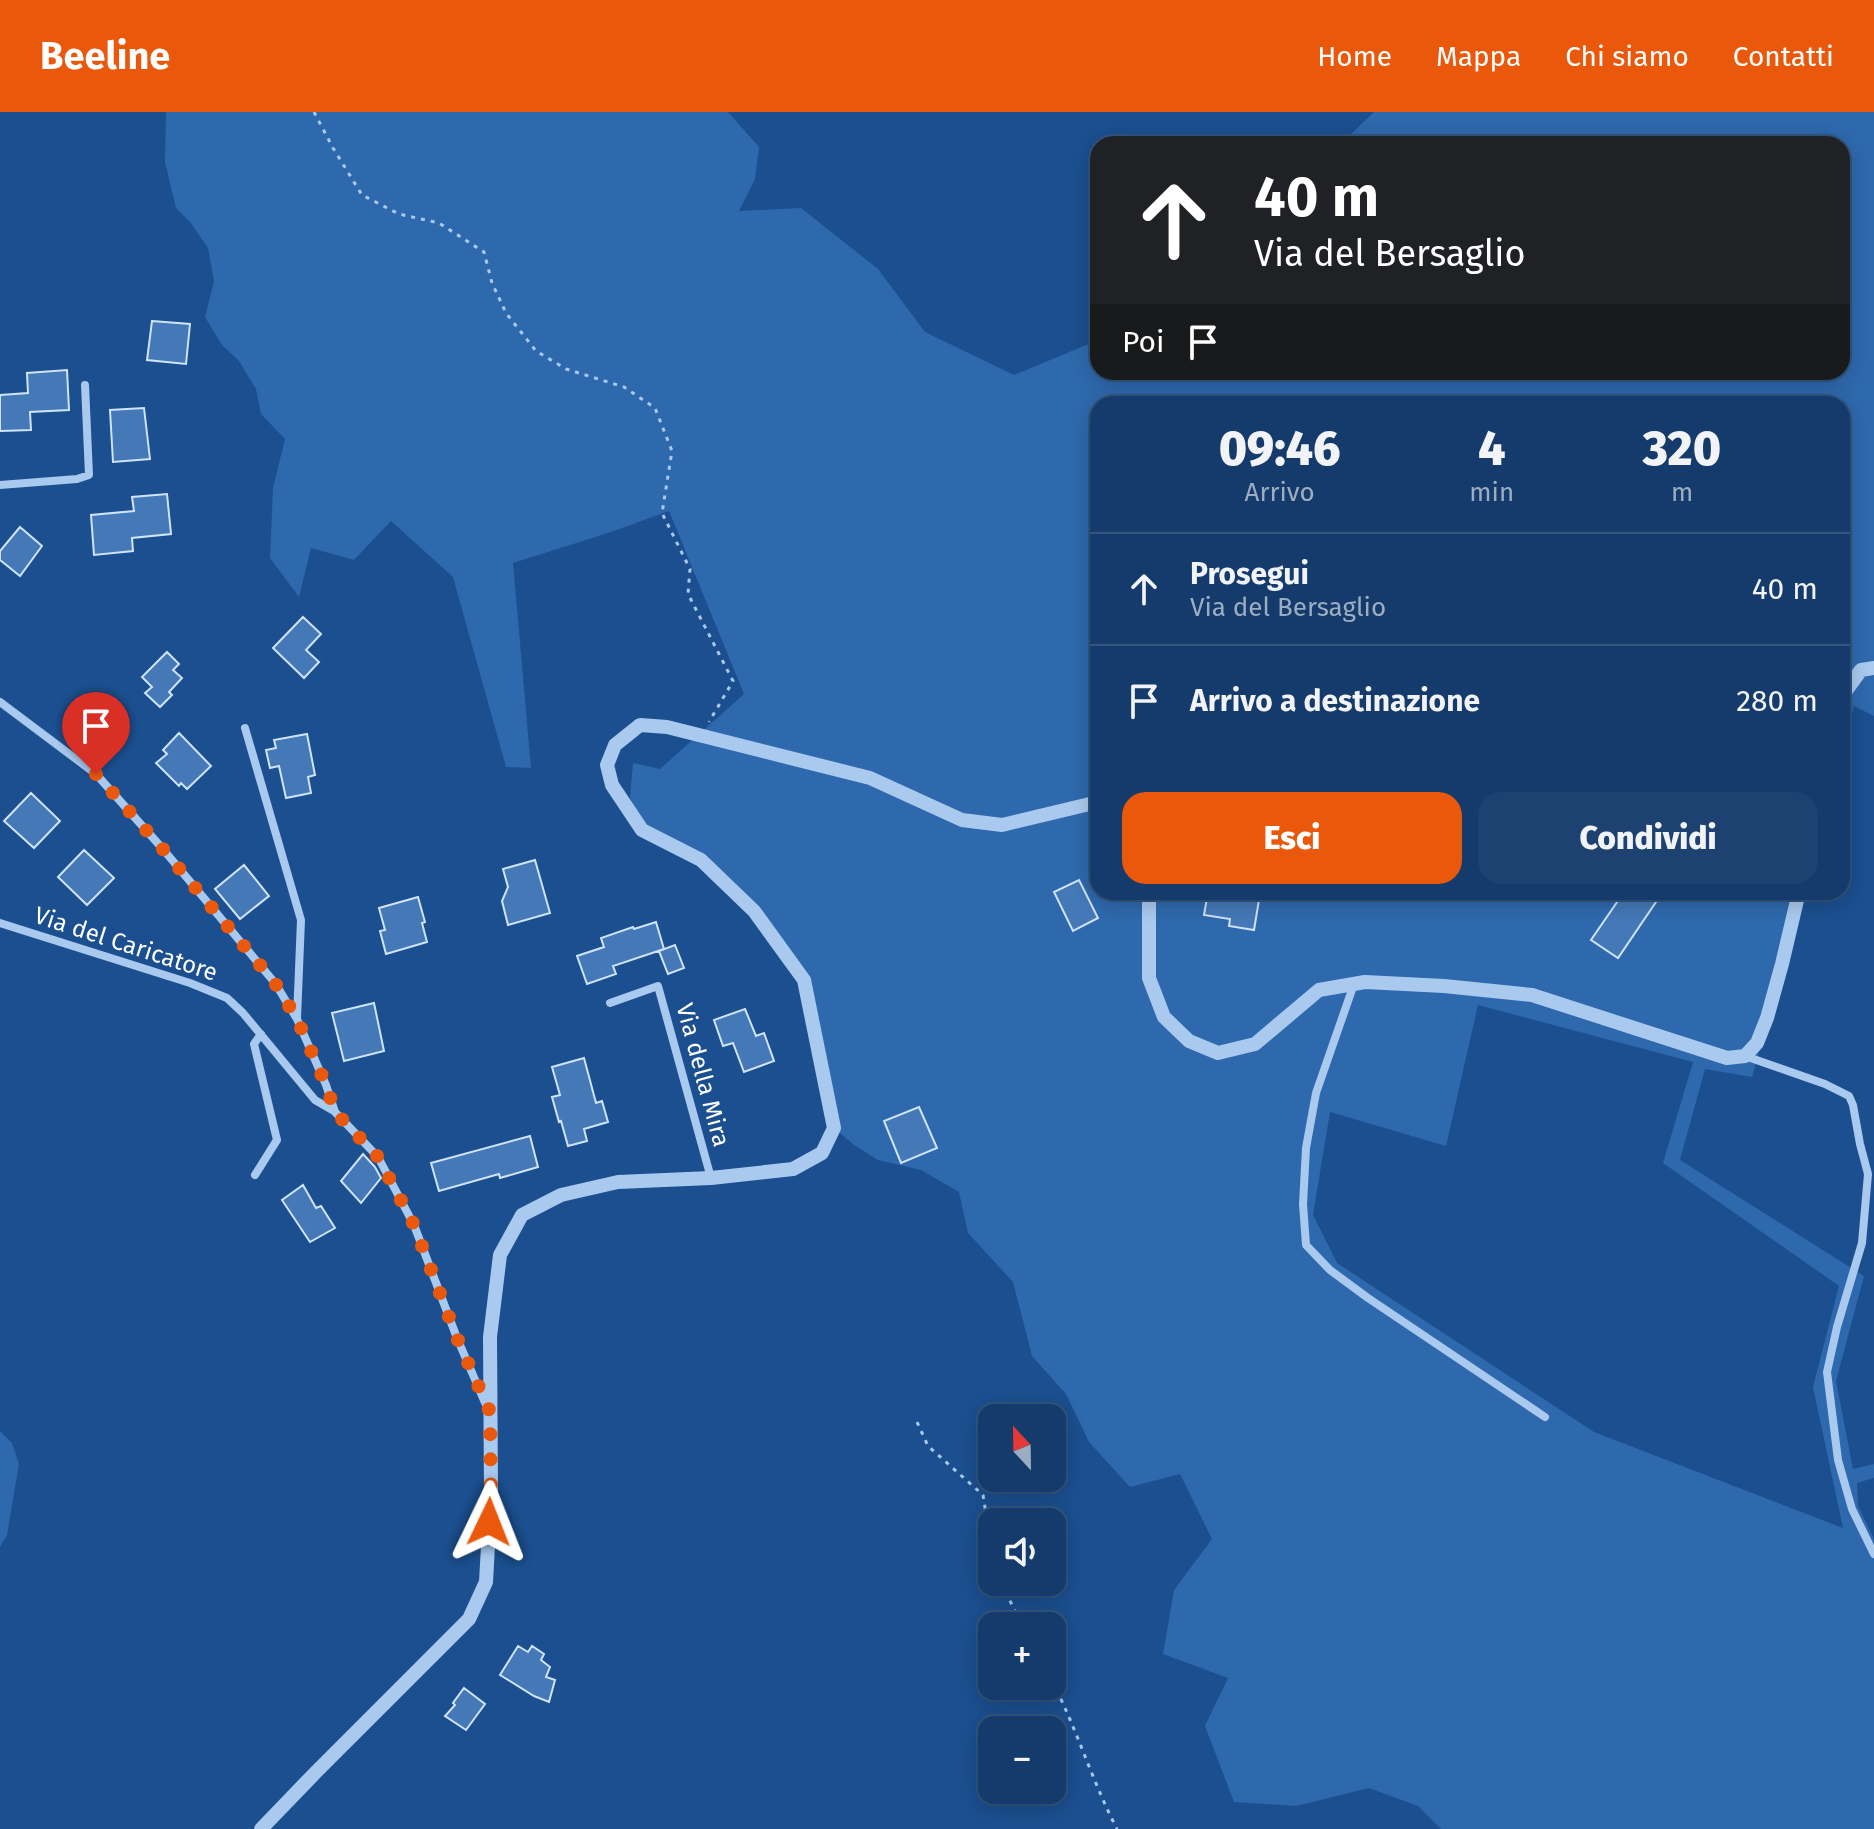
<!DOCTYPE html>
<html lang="it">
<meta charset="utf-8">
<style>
body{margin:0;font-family:"Fira Sans",sans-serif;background:#1d4271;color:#f1f3f6;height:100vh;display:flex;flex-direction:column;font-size:30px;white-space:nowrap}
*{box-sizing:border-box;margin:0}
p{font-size:26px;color:#9dadc1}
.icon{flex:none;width:44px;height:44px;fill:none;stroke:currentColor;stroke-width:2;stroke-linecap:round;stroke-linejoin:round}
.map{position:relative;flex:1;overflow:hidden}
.panel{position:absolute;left:1090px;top:284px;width:760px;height:504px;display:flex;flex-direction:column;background:#143b6b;border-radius:24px;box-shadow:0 4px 20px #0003,0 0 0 2px #33557e}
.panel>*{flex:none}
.top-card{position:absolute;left:1090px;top:24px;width:760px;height:244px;border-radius:24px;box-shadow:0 4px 20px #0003,0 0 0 2px #33557e;background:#202124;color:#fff;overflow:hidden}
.needle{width:52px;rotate:338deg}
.fabs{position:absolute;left:978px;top:1292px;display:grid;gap:16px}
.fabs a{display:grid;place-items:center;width:88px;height:88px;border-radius:16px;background:#143b6b;box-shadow:0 4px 20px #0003,0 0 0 2px #33557e;font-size:40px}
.pin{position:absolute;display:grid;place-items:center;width:68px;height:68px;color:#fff;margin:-82px -34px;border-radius:50% 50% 50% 0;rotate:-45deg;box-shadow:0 0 8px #0007}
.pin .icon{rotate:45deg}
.me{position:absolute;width:88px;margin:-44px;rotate:2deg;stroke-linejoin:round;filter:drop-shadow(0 0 6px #0008)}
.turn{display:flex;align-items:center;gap:28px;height:168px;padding:0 32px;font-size:36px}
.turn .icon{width:104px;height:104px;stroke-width:2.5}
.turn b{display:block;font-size:56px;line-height:68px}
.then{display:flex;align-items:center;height:76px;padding:0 32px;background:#0003;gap:16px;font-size:30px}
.eta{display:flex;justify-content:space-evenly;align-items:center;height:136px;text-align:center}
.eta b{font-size:48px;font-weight:800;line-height:56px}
.action{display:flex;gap:16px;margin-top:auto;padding:16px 32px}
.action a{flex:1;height:92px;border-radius:24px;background:#ea580c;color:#fff;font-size:32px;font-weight:800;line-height:92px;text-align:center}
.action a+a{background:#1d4271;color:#f1f3f6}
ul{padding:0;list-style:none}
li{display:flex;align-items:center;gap:24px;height:112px;padding:0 32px;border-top:2px solid #33557e}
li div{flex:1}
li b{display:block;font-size:30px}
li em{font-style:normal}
header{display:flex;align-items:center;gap:48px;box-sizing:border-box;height:112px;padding:0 40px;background:#ea580c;color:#fff}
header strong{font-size:38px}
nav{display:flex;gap:44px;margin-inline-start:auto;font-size:28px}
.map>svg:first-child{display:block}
</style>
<header>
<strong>Beeline</strong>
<nav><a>Home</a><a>Mappa</a><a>Chi siamo</a><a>Contatti</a></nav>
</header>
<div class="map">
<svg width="1874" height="1717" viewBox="0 0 1874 1717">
<rect width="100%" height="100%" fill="#1b4f8f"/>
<path fill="#2e69ad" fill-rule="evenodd" d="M166 0H728L759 35 755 67 739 99 801 96 878 157 925 220 1014 263 1098 228V260H1842V32H1341L1374 0H1874V604L1854 594 1842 638V292H1098V780H1803L1752 965 1705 957 1680 1048 1864 1164 1836 1269 1853 1357 1874 1352V1366L1857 1371 1858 1394 1874 1427V1717H1441L1418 1694 1369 1676 1296 1694 1234 1690 1205 1614 1228 1566 1163 1542 1174 1478 1212 1427 1180 1362 1130 1375 1089 1330 1066 1282 1032 1244 1013 1170 968 1121 959 1080 921 1058 878 1048 854 1033 834 1016 804 868 754 799 701 748 642 718 630 685 633 651 660 657 744 582 669 399 608 421 513 451 531 656 506 655 453 465 391 409 354 448 311 436 299 485 270 446 273 376 285 327 261 302 256 277 239 249 222 233 205 205 214 169 208 136 190 110 176 96 165 50ZM1478 893 1693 950 1663 1051 1839 1174 1813 1275 1843 1416 1594 1320 1337 1151 1313 1103 1330 1000 1446 1034Z
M0 1319 12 1331 19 1352 7 1423 0 1435Z"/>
<path fill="#4478b7" stroke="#cfe3fa" stroke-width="2" d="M152 209 190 212 186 252 147 248Z
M67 258 69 298 30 300 31 318 0 319V283L28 281 27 261Z
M144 296 150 347 113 350 110 298Z
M167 382 171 422 132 426 133 439 94 443 91 403 134 399 132 385Z
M20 415 42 434 20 464 0 448V439Z
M303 505 321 522 306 538 319 550 304 566 273 536Z
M167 540 179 552 173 558 182 566 169 580 172 583 160 595 145 581 152 575 142 565Z
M179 621 211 654 187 677 181 671 179 674 156 651 167 642 163 638Z
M307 622 315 663 308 665 311 681 286 686 279 654 270 656 266 638 276 636 274 628Z
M31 681 60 709 34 736 4 709Z
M84 738 114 766 87 793 58 765Z
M535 748 550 801 508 813 502 789 508 775 503 757Z
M244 753 269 784 240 807 215 777Z
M1079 768 1098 806 1073 819 1054 780Z
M1208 780H1255L1254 788H1259L1254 818 1229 814 1230 807 1204 803Z
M1624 780H1648L1658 787 1618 846 1591 828Z
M418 785 425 810 422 811 427 830 386 842 380 819 385 818 379 796Z
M656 810 664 837 613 854 616 862 587 872 577 844 604 835 601 826 633 815 634 817Z
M675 833 684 856 668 862 659 839Z
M374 891 384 939 344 949 332 901Z
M745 897 756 924 764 921 774 949 744 960 733 931 723 934 714 908Z
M584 946 596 991 602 989 608 1010 584 1017 587 1029 568 1034 561 1009 559 1010 552 985 560 983 552 955Z
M919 995 937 1036 901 1051 884 1009Z
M530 1024 538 1055 500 1066 499 1062 439 1079 431 1051Z
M363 1042 375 1055 381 1066 361 1091 341 1069Z
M303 1073 316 1096 321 1094 335 1116 310 1130 282 1088Z
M518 1534 528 1540 532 1534 544 1542 541 1548 550 1555 546 1565 555 1568 549 1590 534 1584 500 1563Z
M464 1576 485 1592 466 1618 445 1604 455 1593 453 1591Z"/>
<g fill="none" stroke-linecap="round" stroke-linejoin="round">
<path stroke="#a9c9ee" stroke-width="3" stroke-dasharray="4 6" stroke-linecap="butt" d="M314 0 333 36 362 83 399 102 439 111 484 140 492 171 506 201 536 239 566 257 624 275 655 296 672 339 662 401 690 457 688 482 733 569 709 610
M917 1310 928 1334 983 1383 992 1439
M1003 1470 1009 1487 1023 1514
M1052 1569C1077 1617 1092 1669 1117 1717"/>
<path stroke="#a9c9ee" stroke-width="8" d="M0 373 77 367 89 363 85 273
M0 590 96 662 162 736 275 871 297 907 326 973 335 1000 378 1045 414 1113 457 1226 486 1293
M245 616 301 808 297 906
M0 811 190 871 227 886 243 901 315 988 334 999
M1354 872 1316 981 1306 1036 1303 1092 1306 1133 1330 1158 1368 1186 1545 1305
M610 891 658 874 711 1066
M1745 944 1825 972 1849 984 1853 993 1860 1032 1868 1062 1862 1131 1837 1215 1827 1260 1838 1348 1852 1397 1874 1442
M255 1063 277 1028 254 932 261 922"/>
<path stroke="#a9c9ee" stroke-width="14" d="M1842 584 1861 558 1874 556
M1149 780V866L1164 905 1189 929 1218 941 1255 932 1319 878 1365 870 1444 874 1532 883 1727 946 1745 944 1757 931 1767 906 1782 852 1799 780
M261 1717 315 1661 469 1507 486 1470 491 1380 490 1225 500 1143 522 1103 561 1083 618 1070 711 1066 793 1057 822 1041 834 1016 804 868 754 799 701 748 642 718 612 673 607 653 615 633 640 613 667 615 870 666 962 708 1002 713 1098 690"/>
</g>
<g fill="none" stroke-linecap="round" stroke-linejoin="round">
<path stroke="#ea580c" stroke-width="14" stroke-dasharray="0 25.2" d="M96 662 162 736 275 871 297 907 326 973 335 1000 378 1045 414 1113 457 1226 490 1300 491 1380 489 1410"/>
</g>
<g text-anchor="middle" stroke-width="6" stroke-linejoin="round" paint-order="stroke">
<g font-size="24" fill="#fff" stroke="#1b4f8f">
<text transform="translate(126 832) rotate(18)" y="8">Via del Caricatore</text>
<text transform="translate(703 963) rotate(75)" y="8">Via della Mira</text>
</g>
</g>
</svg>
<div class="fabs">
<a><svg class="needle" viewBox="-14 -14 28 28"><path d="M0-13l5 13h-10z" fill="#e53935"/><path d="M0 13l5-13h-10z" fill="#9dadc1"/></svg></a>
<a><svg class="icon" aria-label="sound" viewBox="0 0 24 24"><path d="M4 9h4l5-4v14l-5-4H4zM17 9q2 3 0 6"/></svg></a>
<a>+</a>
<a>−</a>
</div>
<div class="pin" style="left:96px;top:662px;background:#d93025"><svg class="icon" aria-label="arrive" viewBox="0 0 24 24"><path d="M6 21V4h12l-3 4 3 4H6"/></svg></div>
<svg class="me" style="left:489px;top:1410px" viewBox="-20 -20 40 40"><path d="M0-17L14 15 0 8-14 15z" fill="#ea580c" stroke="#fff" stroke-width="4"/></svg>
<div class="top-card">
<div class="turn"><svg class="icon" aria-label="ahead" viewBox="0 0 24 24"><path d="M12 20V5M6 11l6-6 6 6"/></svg><div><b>40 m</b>Via del Bersaglio</div></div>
<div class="then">Poi<svg class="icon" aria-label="arrive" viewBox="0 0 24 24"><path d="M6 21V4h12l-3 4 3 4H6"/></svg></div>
</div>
<section class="panel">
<div class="eta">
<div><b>09:46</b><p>Arrivo</p></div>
<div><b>4</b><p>min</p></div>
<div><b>320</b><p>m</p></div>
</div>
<ul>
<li><svg class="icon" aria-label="ahead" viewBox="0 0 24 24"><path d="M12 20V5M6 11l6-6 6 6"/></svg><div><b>Prosegui</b><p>Via del Bersaglio</p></div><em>40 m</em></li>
<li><svg class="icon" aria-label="arrive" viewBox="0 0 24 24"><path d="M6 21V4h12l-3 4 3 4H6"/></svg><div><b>Arrivo a destinazione</b></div><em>280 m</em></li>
</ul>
<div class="action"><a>Esci</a><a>Condividi</a></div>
</section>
</div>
